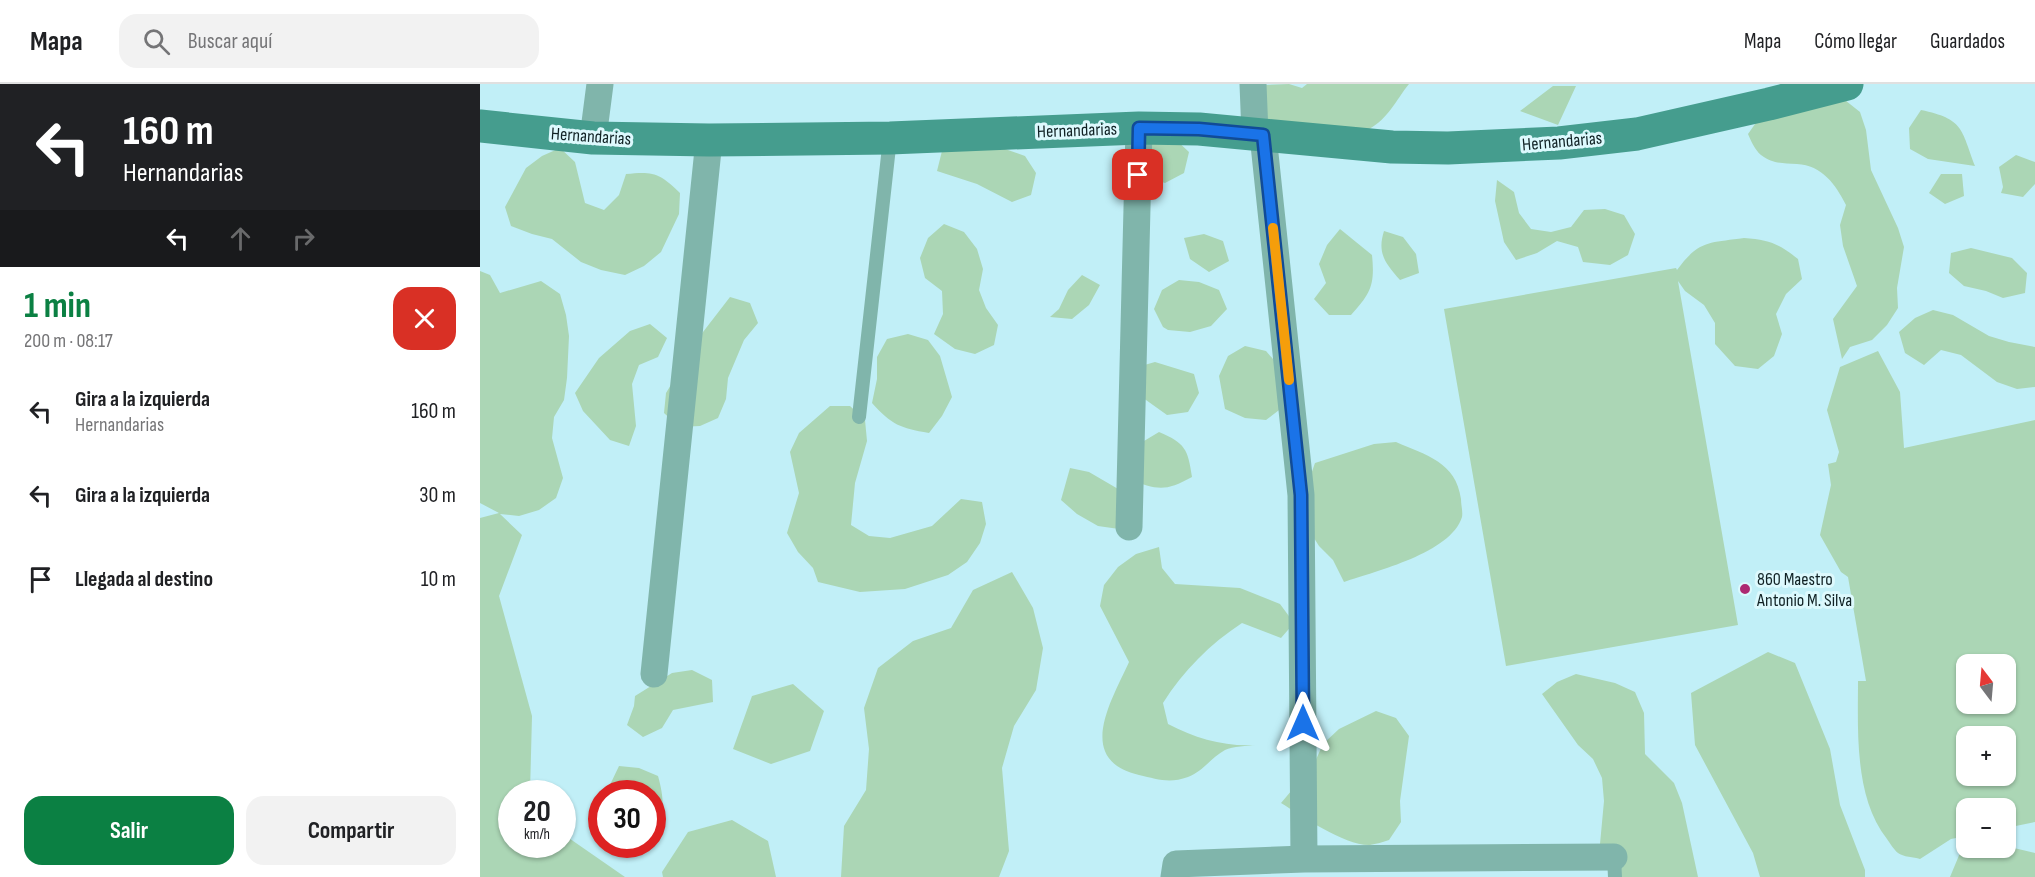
<!DOCTYPE html>
<html lang="es">
<meta charset="utf-8">
<style>
body{margin:0;font-family:"Sofia Sans Condensed",sans-serif;background:#f2f2f2;color:#202124;height:100vh;display:flex;flex-direction:column;font-size:22px;white-space:nowrap}
*{box-sizing:border-box;margin:0}
p{font-size:20px;color:#757577}
.icon{flex:none;width:33px;height:33px;fill:none;stroke:currentColor;stroke-width:2;stroke-linecap:round;stroke-linejoin:round}
.map{position:relative;flex:1;overflow:hidden}
.panel{display:flex;flex-direction:column;background:#fff;width:480px}
.panel>*{flex:none}
.banner{background:#202124;color:#fff;overflow:hidden}
.needle{width:39px;rotate:344deg}
.controls{position:absolute;left:1476px;top:570px;display:grid;gap:12px}
.controls a{display:grid;place-items:center;width:60px;height:60px;border-radius:12px;background:#fff;box-shadow:0 2px 4px #0004;font-size:30px}
.speed{position:absolute;left:18px;top:696px;display:flex;gap:12px;font-size:30px;font-weight:700;text-align:center}
.speed>*{display:grid;place-content:center;width:78px;height:78px;border-radius:50%;background:#fff;box-shadow:0 2px 4px #0004;line-height:1}
.speed small{font-size:15px;font-weight:400}
.speed .limit{border:9px solid #d22;background:#fff;color:#111}
.pin{position:absolute;display:grid;place-items:center;width:51px;height:51px;color:#fff;margin:-26px;border-radius:12px;box-shadow:0 3px 9px #0006}
.me{position:absolute;width:66px;margin:-33px;rotate:0deg;stroke-linejoin:round;filter:drop-shadow(0 0 4px #0008)}
.turn{display:flex;align-items:center;gap:21px;height:126px;padding:0 24px;font-size:27px}
.turn .icon{width:78px;height:78px;stroke-width:2.5}
.turn b{display:block;font-size:42px;line-height:51px}
.lanes{display:flex;align-items:center;height:57px;padding:0 24px;background:#0003;justify-content:center;gap:30px;direction:ltr}
.lanes .off{opacity:.35}
.round{display:grid;place-items:center;flex:none;width:63px;height:63px;border-radius:18px;background:#f2f2f2}
.head{display:flex;align-items:center;justify-content:space-between;height:102px;padding:0 24px}
h1{font-size:36px;font-weight:700;line-height:45px;color:#0b8043}
.action{display:flex;gap:12px;margin-top:auto;padding:12px 24px}
.action a{flex:1;height:69px;border-radius:18px;background:#0b8043;color:#fff;font-size:24px;font-weight:700;line-height:69px;text-align:center}
.action a+a{background:#f2f2f2;color:#202124}
ul{padding:0;list-style:none}
li{display:flex;align-items:center;gap:18px;height:84px;padding:0 24px}
li div{flex:1}
li b{display:block;font-size:22px}
li em{font-style:normal}
header{display:flex;align-items:center;gap:36px;box-sizing:border-box;height:84px;padding:0 30px;background:#fff;border-bottom:2px solid #e0e0e0}
header strong{font-size:28px}
nav{display:flex;gap:33px;margin-inline-start:auto;font-size:21px}
.search{width:420px;height:54px;background:#f2f2f2;display:flex;align-items:center;gap:15px;box-sizing:border-box;padding:0 21px;border-radius:18px;color:#757577;font-size:22px}
main{display:flex;flex:1;min-height:0}
.map>svg:first-child{display:block}
</style>
<header>
<strong>Mapa</strong>
<div class="search"><svg class="icon" aria-label="search" viewBox="0 0 24 24"><circle cx="10" cy="10" r="6"/><path d="M15 15l6 6"/></svg>Buscar aquí</div>
<nav><a>Mapa</a><a>Cómo llegar</a><a>Guardados</a></nav>
</header>
<main>
<section class="panel">
<div class="banner">
<div class="turn"><svg class="icon" aria-label="left" viewBox="0 0 24 24"><path d="M17 20v-9H6M10 6l-5 5 5 5"/></svg><div><b>160 m</b>Hernandarias</div></div>
<div class="lanes"><svg class="icon" aria-label="left" viewBox="0 0 24 24"><path d="M17 20v-9H6M10 6l-5 5 5 5"/></svg><svg class="icon off" aria-label="ahead" viewBox="0 0 24 24"><path d="M12 20V5M6 11l6-6 6 6"/></svg><svg class="icon off" aria-label="right" viewBox="0 0 24 24"><path d="M7 20v-9h11M14 6l5 5-5 5"/></svg></div>
</div>
<div class="head"><div><h1>1 min</h1><p>200 m · 08:17</p></div><a class="round" style="background:#d93025;color:#fff"><svg class="icon" aria-label="close" viewBox="0 0 24 24"><path d="M6 6l12 12M18 6L6 18"/></svg></a></div>
<ul>
<li><svg class="icon" aria-label="left" viewBox="0 0 24 24"><path d="M17 20v-9H6M10 6l-5 5 5 5"/></svg><div><b>Gira a la izquierda</b><p>Hernandarias</p></div><em>160 m</em></li>
<li><svg class="icon" aria-label="left" viewBox="0 0 24 24"><path d="M17 20v-9H6M10 6l-5 5 5 5"/></svg><div><b>Gira a la izquierda</b></div><em>30 m</em></li>
<li><svg class="icon" aria-label="arrive" viewBox="0 0 24 24"><path d="M6 21V4h12l-3 4 3 4H6"/></svg><div><b>Llegada al destino</b></div><em>10 m</em></li>
</ul>
<div class="action"><a>Salir</a><a>Compartir</a></div>
</section>
<div class="map">
<svg width="1555" height="793" viewBox="0 0 1555 793">
<rect width="100%" height="100%" fill="#c1eff7"/>
<path fill="#abd6b5" fill-rule="evenodd" d="M809 0 822 4 827 0H929C916 16 908 35 889 45 882 49 784 36 768 35L783 1Z
M1346 1 1380 28 1386 46 1391 86 1418 144 1424 163 1417 204 1418 224 1407 241 1392 256 1370 263 1362 275 1353 235 1377 202 1363 162 1360 141 1366 121C1356 101 1342 81 1317 80 1302 79 1293 80 1281 71 1275 66 1271 57 1268 50L1280 33Z
M1073 2H1096L1078 41 1040 27Z
M1441 26C1484 35 1481 45 1495 82L1448 75 1430 65 1429 44Z
M695 55 709 68 704 89 685 99 663 92 645 97 642 76 655 59Z
M80 64 95 78 105 119 124 126 139 111 146 90C173 87 180 89 200 109L199 130 181 168 164 182 145 191 121 186 101 178 72 155 52 150 31 142 25 123 46 84 62 72Z
M525 65 545 72 556 89 551 111 532 118 497 100 457 87 462 67Z
M1536 71 1555 78V100L1543 113 1521 109 1523 103 1519 83Z
M1461 90H1482L1484 112 1465 120 1449 109Z
M1017 96 1034 108 1039 129 1051 145 1071 148 1091 143 1104 126 1125 125 1144 131 1155 150 1148 171 1130 181 1103 178 1098 163 1077 157 1057 169 1036 176 1024 158 1015 117Z
M464 140 484 148 497 165 503 185 499 206 506 224 518 241 514 261 495 270 475 265 454 250 463 230 462 207 445 194 440 174 448 154Z
M860 145 892 171C895 201 891 209 871 231H849L834 215 846 199 839 180 847 161Z
M904 147 923 153 936 170 939 189 920 196C905 179 897 169 904 147Z
M724 150 743 157 749 177 729 188 710 175 704 154Z
M1264 154C1289 156 1298 159 1318 175L1322 195 1306 210 1296 230 1302 250 1294 272 1278 285 1255 282 1235 260V239L1224 221 1205 207 1198 197 1258 541 1026 582 964 225 1196 184 1197 186C1219 156 1229 159 1264 154Z
M1491 164 1532 174 1547 189 1545 209 1523 214 1506 207 1484 202 1469 189 1471 169Z
M0 187 10 191 20 209 61 197 80 210 86 231 89 252 87 294 84 316 74 333 72 354 83 394 76 414 59 426 39 432 20 430 42 451 19 512 52 632 50 709 32 710V760H82L83 750 145 793H0V434L19 429 0 419Z
M602 191 620 201 609 221 592 235 570 233 579 225 588 206Z
M699 196 719 198 739 206 747 225 731 242 710 248 688 246 683 243 674 225 682 206Z
M250 213 270 219 278 239 264 256 248 294 246 315 238 334 220 342 199 343 184 329 186 309 223 248Z
M1453 226 1473 231 1509 252 1529 258 1555 263V303L1537 305 1517 298 1481 271 1461 266 1444 281 1425 269 1419 248 1435 234Z
M170 240 187 254 178 273 159 281 152 300 156 342 149 362 130 356 103 327 95 309 119 274 150 247Z
M428 250 448 256 460 272 472 313 462 332 449 349C420 344 412 341 392 319L397 295V273L407 255Z
M765 262 786 267 799 282 803 323 786 336 765 334 745 325 739 292 748 272Z
M1398 267 1420 308 1424 364 1555 336V738L1526 744V724H1486V752L1471 755 1440 775C1434 773 1423 773 1418 769 1414 766 1410 759 1407 755 1374 713 1378 647 1378 597H1386L1368 493 1361 488 1340 451 1351 401 1348 380 1356 378 1359 368 1347 326 1360 283ZM1486 580H1526V620H1486ZM1486 652H1526V692H1486Z
M675 278 714 290 719 309 708 328 687 331 652 306 647 286Z
M350 322H370L385 336 387 357 375 399 371 441 389 452 410 454 452 442 481 415 502 418 506 440 500 459 487 478 468 491 425 505 380 508 338 498 333 484 318 468 307 449 319 409 310 368 319 349Z
M679 348C705 359 708 365 712 393 685 408 677 406 649 395L659 360Z
M916 358C946 371 976 378 981 415 981 421 983 428 982 433 971 469 896 487 864 498L853 476 839 462 827 443 828 399 835 379 894 360Z
M590 384 609 388 645 409 639 445 618 442 597 430 581 416Z
M679 463 682 484 695 500 760 504 800 520 814 539 801 554 762 539C730 560 703 587 683 619L688 640C717 655 745 663 777 661 767 662 753 662 745 666 732 673 722 688 708 693 689 700 677 695 659 691 594 676 632 616 649 578L620 522 624 501 638 483 656 470Z
M532 488 553 524 563 564 556 606 534 642 522 684 529 767 519 793H361L364 742 386 706 389 665 384 624 398 584 433 557 471 544 493 506Z
M1288 568 1315 579 1350 665 1360 721 1385 786V793H1280L1273 769 1215 661 1211 609Z
M212 586 232 596 233 618 193 626 182 644 163 653 147 641 154 622 155 612 192 589Z
M1096 590 1135 599 1155 608 1164 629 1165 670 1194 699 1202 719 1218 793H1131L1120 760 1124 717 1122 694 1113 675 1098 661 1062 610 1077 598Z
M313 600 344 627 330 667 291 680 253 665 272 612Z
M896 627 916 634 929 652 920 717 921 738 909 756C903 758 896 760 890 761 865 762 822 732 801 719L834 680 843 660 859 645Z
M139 682 159 684 178 692C185 717 184 729 176 754H173L172 710 128 709V705Z
M252 736 288 757 296 793H183L182 788 208 748Z
M1534 764 1555 769V793H1470L1480 769Z"/>
<g fill="none" stroke-linecap="round" stroke-linejoin="round">
<path stroke="#80b5ab" stroke-width="14" d="M379 333 410 54
M1134 773 1135 793"/>
<path stroke="#80b5ab" stroke-width="27" d="M773 0 775 50
M783 51 821 411 824 775
M113 54 120 0
M649 443 659 44
M174 590 229 56
M694 793 696 780 824 775 1134 773"/>
<path stroke="#459d8e" stroke-width="33" d="M0 42 113 54 229 56 410 54 659 44 719 45 912 63 968 64 1079 59 1157 50 1289 20 1367 0"/>
</g>
<g fill="none" stroke-linecap="round" stroke-linejoin="round">
<g stroke="#114b97" stroke-width="15">
<path id="route" d="M658 91 659 44 719 45 783 51 821 411 823 639"/>
</g>
<use href="#route" stroke="#1a73e8" stroke-width="10"/>
<path stroke="#f59e0b" stroke-width="10" d="M793 144 809 296"/>
</g>
<circle fill="#ad2972" stroke="#ddf9fd" stroke-width="2" cx="1265" cy="505" r="6"/>
<g text-anchor="middle" stroke-width="6" stroke-linejoin="round" paint-order="stroke">
<g font-size="18" fill="#102124" stroke="#ddf9fd">
<text transform="translate(597 46) rotate(-2)" y="6">Hernandarias</text>
<text transform="translate(111 52) rotate(4)" y="6">Hernandarias</text>
<text transform="translate(1082 57) rotate(-5)" y="6">Hernandarias</text>
</g>
<g font-size="18" fill="#102124" stroke="#ddf9fd" text-anchor="start">
<text x="1277" y="501">860 Maestro<tspan x="1277" dy="21">Antonio M. Silva</tspan></text>
</g>
</g>
</svg>
<div class="controls">
<a><svg class="needle" viewBox="-14 -14 28 28"><path d="M0-13l5 13h-10z" fill="#e53935"/><path d="M0 13l5-13h-10z" fill="#757577"/></svg></a>
<a>+</a>
<a>−</a>
</div>
<div class="speed"><div>20<small>km/h</small></div><div class="limit">30</div></div>
<div class="pin" style="left:658px;top:91px;background:#d93025"><svg class="icon" aria-label="arrive" viewBox="0 0 24 24"><path d="M6 21V4h12l-3 4 3 4H6"/></svg></div>
<svg class="me" style="left:823px;top:639px" viewBox="-20 -20 40 40"><path d="M0-17L14 15 0 8-14 15z" fill="#1a73e8" stroke="#fff" stroke-width="4"/></svg>
</div>
</main>
